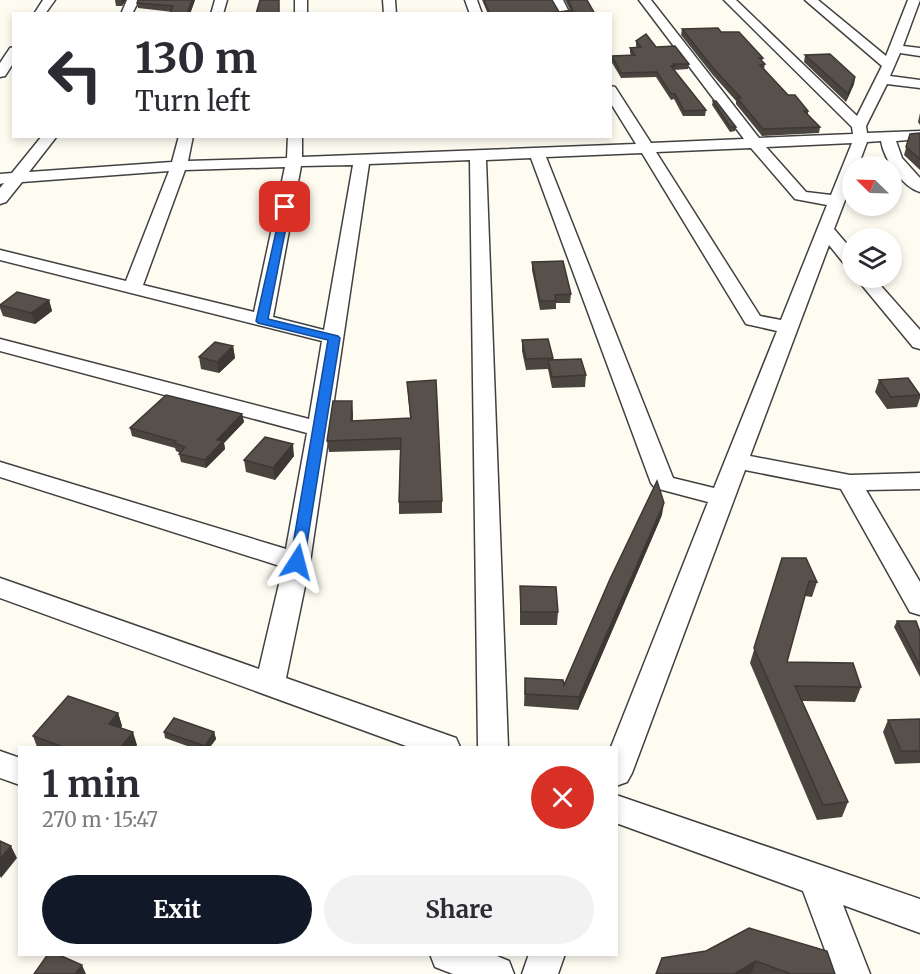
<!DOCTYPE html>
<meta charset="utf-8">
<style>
body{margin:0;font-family:Merriweather,serif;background:#f2f2f3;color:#2b2b33;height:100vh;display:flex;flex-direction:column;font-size:22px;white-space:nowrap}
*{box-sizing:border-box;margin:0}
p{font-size:20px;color:#7c7c81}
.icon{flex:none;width:33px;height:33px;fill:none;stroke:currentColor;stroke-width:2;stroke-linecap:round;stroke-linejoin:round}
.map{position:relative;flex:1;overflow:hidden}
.sheet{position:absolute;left:18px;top:746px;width:600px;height:210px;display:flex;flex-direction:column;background:#fff;border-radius:0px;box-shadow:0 3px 9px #0003}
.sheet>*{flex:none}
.top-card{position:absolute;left:12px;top:12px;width:600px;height:126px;border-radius:0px;box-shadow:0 3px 9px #0003;background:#fff;color:#2b2b33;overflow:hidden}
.needle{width:39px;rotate:293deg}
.buttons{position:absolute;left:842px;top:156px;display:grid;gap:12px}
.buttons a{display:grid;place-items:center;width:60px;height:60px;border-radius:50%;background:#fff;box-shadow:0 3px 9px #0003;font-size:30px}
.pin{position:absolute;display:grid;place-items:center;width:51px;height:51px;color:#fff;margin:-26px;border-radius:12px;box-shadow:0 3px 9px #0006}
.me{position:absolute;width:66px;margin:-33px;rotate:9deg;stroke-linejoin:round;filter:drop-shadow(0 0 4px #0008)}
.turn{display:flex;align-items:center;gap:21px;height:126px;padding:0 24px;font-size:27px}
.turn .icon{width:78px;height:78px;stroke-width:2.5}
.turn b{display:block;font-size:42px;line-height:51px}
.round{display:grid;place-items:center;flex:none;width:63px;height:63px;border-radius:32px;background:#f2f2f3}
.summary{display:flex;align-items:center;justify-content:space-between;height:102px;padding:0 24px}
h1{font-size:36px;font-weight:700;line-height:45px}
.action{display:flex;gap:12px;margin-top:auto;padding:12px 24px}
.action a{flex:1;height:69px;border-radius:36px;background:#111827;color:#fff;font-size:24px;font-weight:700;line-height:69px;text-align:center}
.action a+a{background:#f2f2f3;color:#2b2b33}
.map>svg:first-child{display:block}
</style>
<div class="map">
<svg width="920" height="974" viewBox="0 0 920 974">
<rect width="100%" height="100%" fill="#fefcf1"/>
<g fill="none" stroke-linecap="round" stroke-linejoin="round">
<g stroke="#414141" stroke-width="3">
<path id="minor" d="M43 0H55L45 14H34Z
M127 0H139L132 14H121Z
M215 0H227L223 14H211Z
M295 0H307V14H295Z
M383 0H395L396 14H384Z
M465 0H477L482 14H470Z
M551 0H563L570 14H559Z
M639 0H651L759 138 853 134 852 127 724 0H736L857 116 882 66 805 0H818L886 56 908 0H920L903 46 920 48V56L900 53 890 76 920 80V88L887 84 866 126 867 133 920 131V139L896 141 902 158 920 178V192C902 187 884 159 881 141L867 142 858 166H852V182L834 229 852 250V267L846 266 829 245 750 456 850 475 920 473V489L866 490 920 582V615L910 612 841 489 745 470 632 773 627 782 616 786V747H611L708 502 655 488 651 483 531 158 486 160 508 747H478L470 160 369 164 310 562 286 678 456 738 460 747H409L0 598V578L259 669 283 567 0 477V462L286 549 307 433 0 351V339L309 419 322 341 0 260V250L126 281 169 171 22 182 6 202 0 204V188L4 183 0 184V174L12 173 42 136H57L29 172 172 162 179 136H193L188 161 287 158 288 136H302V157L636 144 610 102V86L615 87 651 143 744 139ZM852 143 831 195 806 192 766 147ZM751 148 795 199 827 205 781 320 760 316 656 152ZM642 153 746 324 777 331 714 488 673 478 546 157ZM353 165 324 330 273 317 301 166ZM285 167 254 312 143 285 185 170Z
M14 47V62L5 76 0 77V63L10 48Z
M856 278H874L920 330V349L913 347Z
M0 751 20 758V785L0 778Z
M616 795 920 899V933L843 905 870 974H834L803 891 616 823Z
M430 954H492L509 961 514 974H453L435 967Z
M529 954H565L558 974H522Z"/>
</g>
<use href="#minor" fill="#fff" fill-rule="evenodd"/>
</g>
<path fill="#4b4540" d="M115 0H126L122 6H116Z
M138 0H195L190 14 138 8 137 3Z
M482 0H552L559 12 570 10 565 0H587L595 14H488Z
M682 29 721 32 763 58 762 61 765 64 764 69 788 95 808 111V114L820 127 819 133 762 136 736 104V101L712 74 681 35Z
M636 41 656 47 689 64 688 69 674 70 706 110 705 116H683L674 99 671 100 656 77 621 78 611 61 612 56 631 55 630 53V48H637L636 46Z
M805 55 855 77 854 84 846 102 804 62Z
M713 101 736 127 735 131 730 132 712 105Z
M920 113V125L918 122Z
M920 133V170L904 155 910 134Z
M532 262 571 294 570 303H556V309L540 310 532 270Z
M49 300 52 311 35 324 3 316 0 308V304Z
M522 340 553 358V360L586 375 585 387 552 388 548 369 526 370 522 351Z
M233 346 235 358 219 373 201 369 199 357Z
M879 380 920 394V398L917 407 887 409 875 392Z
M407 382 442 501V513L399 514V502L400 450 329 452 327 441 353 413V421L410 418Z
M242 414 244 422 224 443 225 449 206 468 181 462 179 454 180 453 176 451 175 448 132 436 130 428Z
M294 456 275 480 246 472 244 460Z
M662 515 578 710 524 706 525 678 564 685Z
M782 558 817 582 812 597 805 596 787 662 861 687 855 702 802 701 848 802 842 817 817 820 750 663Z
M520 586 558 612 557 625H520Z
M897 621 920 632V677L894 627Z
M118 713 122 726 121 728 137 745 135 747H37L33 736Z
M920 719V763L895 764 883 732 888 720Z
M164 732H214L216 739 210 747H190L165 738Z
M706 951 835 974H656Z"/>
<path fill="#3d3834" d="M121 0H126L122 6 121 1Z
M192 0H195L190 14H187Z
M855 77 854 84 846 102 848 94Z
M49 300 52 311 35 324 31 313Z
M233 346 235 358 219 373 217 362Z
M352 401 353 413 352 433 351 421Z
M242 414 244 422 224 443 225 449 206 468 205 460 217 440Z
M293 444 294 456 275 480 273 468Z
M664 503 662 515 578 710 579 697Z
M118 713 122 726 113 736 109 724Z
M133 732 137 745 135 747H121Z
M214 732 216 739 210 747H205Z
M11 846 17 858 1 878 0 876V859Z
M756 961 751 974H734Z
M82 965 86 974H75Z"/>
<path fill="#57504b" stroke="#3d3834" stroke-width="1.5" d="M138 0H192L187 14H170L173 6 137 3Z
M260 0H279V14H256Z
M484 0H552L559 12 573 10 568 0H587L595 14H577L576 12 490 14Z
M718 28 721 32H739L763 58H759L765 64 760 65 788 95H795L808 111H804L820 127 763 129 737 98H741L713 68 682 29Z
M646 34 656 47 675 46 689 64H673L675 66H671L706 110 684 111 675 94H671L657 72 621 73 612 56 635 55 630 48 641 47 636 41Z
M830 54 855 77 848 94 805 55Z
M713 101H716L736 127H730Z
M920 133V159L906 147 910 134Z
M563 261 571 294 555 295 556 301H540L532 262Z
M17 292 49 300 31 313 0 305Z
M548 339 553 358 526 359 522 340Z
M215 342 233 346 217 362 199 357Z
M581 359 586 375 552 377 548 360Z
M908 378 920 395 891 397 879 380Z
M436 380 442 501 399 502 401 438 327 441 333 401H352L351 421 411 418 407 382Z
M166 395 242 414 217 440 223 441 205 460 179 454 185 447 174 443 176 441 130 428Z
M265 437 293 444 273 468 244 460Z
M657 481 664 503 579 697 525 694V678L563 680 564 685 610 579Z
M782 558H806L817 582 809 581 787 662 853 663 861 687 795 686 848 802 823 805 754 648Z
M520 586 556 587 558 612H521Z
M897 621H916L920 632V666Z
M68 696 118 713 109 724 133 732 121 747H63L33 736Z
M174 718 214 732 205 746 164 732Z
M920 719V751H901L888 720Z
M0 841 11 846 0 859Z
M749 928 827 951 835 974H791L756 961 734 974H656L662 958 706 951Z
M48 954H57L82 965 75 974H34Z"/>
<path fill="#1a73e8" stroke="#114b97" stroke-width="1.5" d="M282 205 290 207 268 319 338 336 340 338 304 562 297 567 290 562 328 340 258 323 256 321Z"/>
</svg>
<div class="buttons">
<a><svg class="needle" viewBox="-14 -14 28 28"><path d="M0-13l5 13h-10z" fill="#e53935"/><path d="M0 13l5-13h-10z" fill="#7c7c81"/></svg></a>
<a><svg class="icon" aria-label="layers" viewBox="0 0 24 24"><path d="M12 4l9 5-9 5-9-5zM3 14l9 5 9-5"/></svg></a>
</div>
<div class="pin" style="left:285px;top:207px;background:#d93025"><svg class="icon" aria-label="arrive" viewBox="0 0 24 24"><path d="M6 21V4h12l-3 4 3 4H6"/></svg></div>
<svg class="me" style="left:297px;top:562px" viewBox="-20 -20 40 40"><path d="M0-17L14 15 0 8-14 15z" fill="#1a73e8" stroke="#fff" stroke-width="4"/></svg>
<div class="top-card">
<div class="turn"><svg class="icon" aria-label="left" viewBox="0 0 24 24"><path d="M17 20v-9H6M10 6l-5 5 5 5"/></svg><div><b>130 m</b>Turn left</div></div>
</div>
<section class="sheet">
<div class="summary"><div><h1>1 min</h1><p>270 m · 15:47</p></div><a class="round" style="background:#d93025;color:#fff"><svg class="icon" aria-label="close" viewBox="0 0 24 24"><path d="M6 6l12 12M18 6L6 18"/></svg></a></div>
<div class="action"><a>Exit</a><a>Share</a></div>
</section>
</div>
